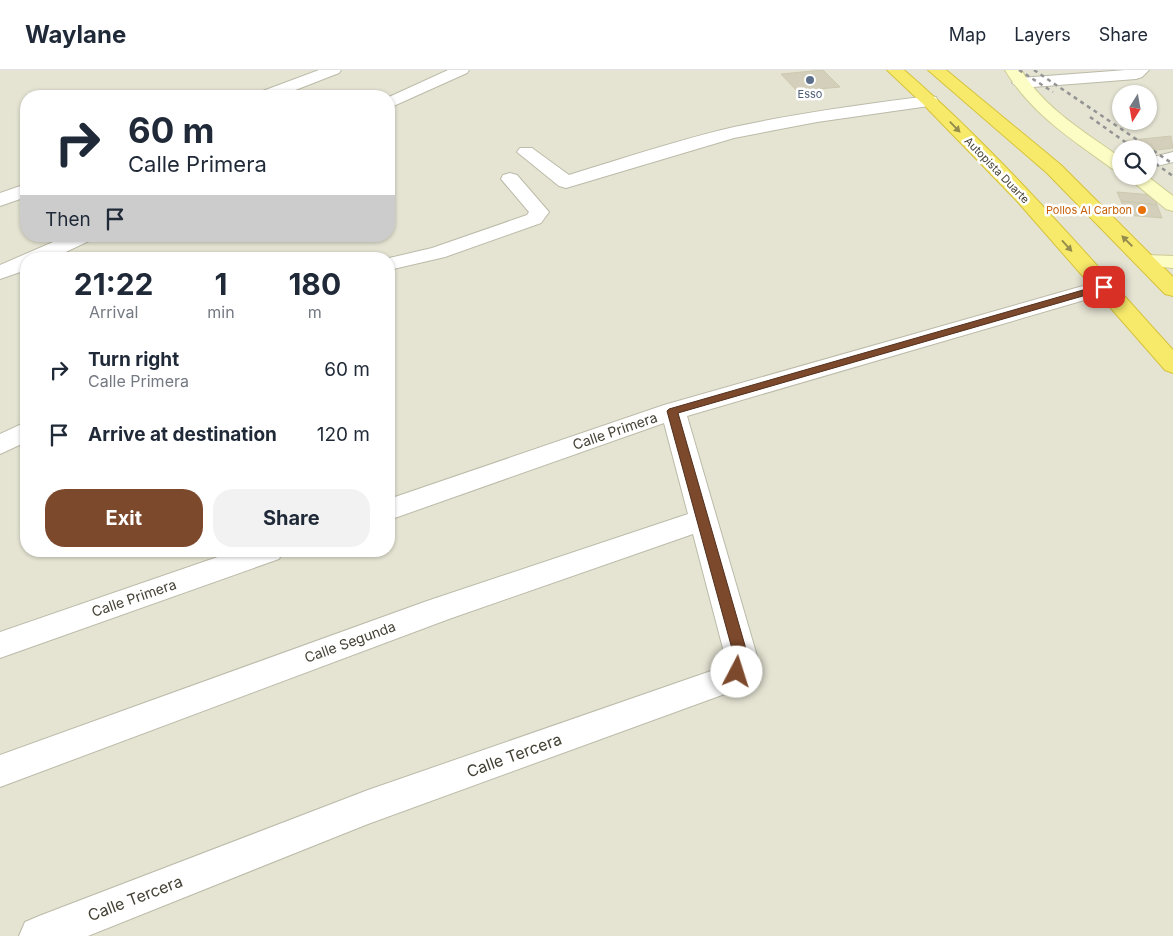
<!DOCTYPE html>
<style>
body{margin:0;font-family:Inter,sans-serif;background:#f2f2f3;color:#1f2937;height:100vh;display:flex;flex-direction:column;font-size:19px;white-space:nowrap}
*{box-sizing:border-box;margin:0}
p{font-size:16px;color:#747a83}
.icon{flex:none;width:28px;height:28px;fill:none;stroke:currentColor;stroke-width:2;stroke-linecap:round;stroke-linejoin:round}
.map{position:relative;flex:1;overflow:hidden}
.sheet{position:absolute;left:20px;top:182px;width:375px;height:305px;display:flex;flex-direction:column;background:#fff;border-radius:20px;box-shadow:0 1px 4px #0004}
.sheet>*{flex:none}
.banner{position:absolute;left:20px;top:20px;width:375px;height:152px;border-radius:20px;box-shadow:0 1px 4px #0004;background:#fff;color:#1f2937;overflow:hidden}
.needle{width:32px;rotate:191deg}
.buttons{position:absolute;left:1112px;top:15px;display:grid;gap:10px}
.buttons a{display:grid;place-items:center;width:45px;height:45px;border-radius:50%;background:#fff;box-shadow:0 1px 4px #0004;font-size:25px}
.pin{position:absolute;display:grid;place-items:center;width:42px;height:42px;color:#fff;margin:-21px;border-radius:10px;box-shadow:0 2px 8px #0006}
.me{position:absolute;width:55px;margin:-28px;rotate:5deg;stroke-linejoin:round;filter:drop-shadow(0 0 4px #0008)}
.turn{display:flex;align-items:center;gap:18px;height:105px;padding:0 25px;font-size:22px}
.turn .icon{width:65px;height:65px;stroke-width:2.5}
.turn b{display:block;font-size:35px;line-height:42px}
.then{display:flex;align-items:center;height:48px;padding:0 25px;background:#0003;gap:10px;font-size:19px}
.eta{display:flex;justify-content:space-evenly;align-items:center;height:85px;text-align:center}
.eta b{font-size:30px;font-weight:700;line-height:35px}
.action{display:flex;gap:10px;margin-top:auto;padding:10px 25px}
.action a{flex:1;height:58px;border-radius:20px;background:#7d492c;color:#fff;font-size:20px;font-weight:700;line-height:58px;text-align:center}
.action a+a{background:#f2f2f3;color:#1f2937}
ul{padding:0;list-style:none}
li{display:flex;align-items:center;gap:15px;height:65px;padding:0 25px}
li div{flex:1}
li b{display:block;font-size:19px}
li em{font-style:normal}
header{display:flex;align-items:center;gap:30px;box-sizing:border-box;height:70px;padding:0 25px;background:#fff;border-bottom:1px solid #e0e1e3}
header strong{font-size:24px}
nav{display:flex;gap:28px;margin-inline-start:auto;font-size:18px}
.map>svg:first-child{display:block}
</style>
<header>
<strong>Waylane</strong>
<nav><a>Map</a><a>Layers</a><a>Share</a></nav>
</header>
<div class="map">
<svg width="1173" height="866" viewBox="0 0 1173 866">
<rect width="100%" height="100%" fill="#f2f1e5"/>
<path fill="#e5e4d3" fill-rule="evenodd" d="M0 0H1173V866H0ZM1121 24H1149V51H1121ZM26 26H389V166H26ZM1121 79H1149V106H1121ZM26 189H389V481H26Z"/>
<path fill="#d3cfbb" stroke="#cdc9af" d="M823 0 840 17 797 21 781 4Z
M1171 66 1173 78 1149 81V79H1133L1124 71Z
M1117 122 1153 125 1157 135 1121 131Z
M1121 131 1157 135 1162 148 1126 145Z"/>
<g fill="none" stroke-linecap="round" stroke-linejoin="round">
<g stroke="#bcbaa8" stroke-width="2">
<path id="street" d="M319 0H341L339 3 280 26H258L260 22Z
M448 0H469L467 3 389 38V27Z
M1126 0H1149L1142 7 1136 9 1020 18 1012 13 1020 8Z
M930 26 936 27 938 31 936 35 817 52 734 68 566 118 559 116 517 82 520 78H532L569 105C624 88 678 70 734 57 799 43 864 34 930 26Z
M1173 82V92L1149 98V88Z
M510 103 517 105 549 142 541 153 445 187 389 200V189H385L432 178 527 145 529 142 501 109 503 105Z
M26 114V127L0 136V123Z
M67 166H94L91 170 51 189H26V200L0 209V195Z
M1104 210 1112 212 1115 217 1112 222 687 346 757 586 748 612 733 621 368 754 88 866H19L25 852 39 846 368 720 711 601 723 594 725 586 693 464 449 549 0 717V685L427 531 688 444 664 353 389 450V429L664 335Z
M26 352V372L0 384V364Z
M235 481H283L279 489 0 588V562Z"/>
</g>
<g stroke="#cdcc94" stroke-width="2">
<path id="secondary" d="M1005 0H1021C1045 39 1085 62 1121 88V101L1114 100C1073 70 1032 45 1005 0Z
M1126 106H1147L1173 126V141L1166 139Z
M1147 185 1173 186V198L1140 195 1137 191 1140 187Z"/>
</g>
<g stroke="#d5c23b" stroke-width="2">
<path id="highway" d="M887 0H904C1002 85 1086 184 1173 280V303L1165 300 1017 131 924 35Z
M928 0H946L1061 95 1173 207V226L1165 224 1047 103Z"/>
</g>
<use href="#street" fill="#fff" fill-rule="evenodd"/>
<use href="#secondary" fill="#fcfcc5" fill-rule="evenodd"/>
<use href="#highway" fill="#f7ea6b" fill-rule="evenodd"/>
<path stroke="#949494" stroke-width="2.5" stroke-dasharray="4 4" stroke-linecap="butt" d="M1019 0 1053 22
M1034 0 1173 94
M1090 47 1135 79
M1149 89 1173 106"/>
</g>
<defs><path id="oneway-solid" d="M-6-.8H1V-3.2L6.5 0L1 3.2V.8H-6Z" transform="scale(1.25)"/></defs>
<g fill="#958d4d">
<use href="#oneway-solid" transform="translate(955 57) rotate(46)"/>
<use href="#oneway-solid" transform="translate(1127 171) rotate(-135)"/>
<use href="#oneway-solid" transform="translate(1067 176) rotate(48)"/>
</g>
<path fill="#7d492c" stroke="#512f1d" d="M1104 214 1107 215V219L678 343 748 586 742 606H732L730 602 734 586 667 341 669 339Z"/>
<circle fill="#5c6f8a" stroke="#fff" stroke-width="2" cx="810" cy="10" r="5"/>
<circle fill="#e8710a" stroke="#fff" stroke-width="2" cx="1142" cy="140" r="5"/>
<g text-anchor="middle" stroke-width="5" stroke-linejoin="round" paint-order="stroke">
<g font-size="11" fill="#4e5e75" stroke="#fff">
<text x="810" y="28">Esso</text>
</g>
<g font-size="11" fill="#444135" stroke="#fff">
<text transform="translate(997 100) rotate(46)" y="4">Autopista Duarte</text>
</g>
<g font-size="11" fill="#c56008" stroke="#fff" text-anchor="end">
<text x="1132" y="144">Pollos Al Carbon</text>
</g>
<g font-size="14" fill="#444135" stroke="#fff">
<text transform="translate(615 361) rotate(-19)" y="5">Calle Primera</text>
<text transform="translate(134 528) rotate(-19)" y="5">Calle Primera</text>
<text transform="translate(350 572) rotate(-20)" y="5">Calle Segunda</text>
</g>
<g font-size="16" fill="#444135" stroke="#fff">
<text transform="translate(514 685) rotate(-20)" y="6">Calle Tercera</text>
<text transform="translate(135 828) rotate(-21)" y="6">Calle Tercera</text>
</g>
</g>
</svg>
<div class="buttons">
<a><svg class="needle" viewBox="-14 -14 28 28"><path d="M0-13l5 13h-10z" fill="#e53935"/><path d="M0 13l5-13h-10z" fill="#747a83"/></svg></a>
<a><svg class="icon" aria-label="search" viewBox="0 0 24 24"><circle cx="10" cy="10" r="6"/><path d="M15 15l6 6"/></svg></a>
</div>
<div class="pin" style="left:1104px;top:217px;background:#d93025"><svg class="icon" aria-label="arrive" viewBox="0 0 24 24"><path d="M6 21V4h12l-3 4 3 4H6"/></svg></div>
<svg class="me" style="left:737px;top:602px" viewBox="-20 -20 40 40"><circle r="19" fill="#fff"/><path d="M0-13L10 11 0 6-10 11z" fill="#7d492c"/></svg>
<div class="banner">
<div class="turn"><svg class="icon" aria-label="right" viewBox="0 0 24 24"><path d="M7 20v-9h11M14 6l5 5-5 5"/></svg><div><b>60 m</b>Calle Primera</div></div>
<div class="then">Then<svg class="icon" aria-label="arrive" viewBox="0 0 24 24"><path d="M6 21V4h12l-3 4 3 4H6"/></svg></div>
</div>
<section class="sheet">
<div class="eta">
<div><b>21:22</b><p>Arrival</p></div>
<div><b>1</b><p>min</p></div>
<div><b>180</b><p>m</p></div>
</div>
<ul>
<li><svg class="icon" aria-label="right" viewBox="0 0 24 24"><path d="M7 20v-9h11M14 6l5 5-5 5"/></svg><div><b>Turn right</b><p>Calle Primera</p></div><em>60 m</em></li>
<li><svg class="icon" aria-label="arrive" viewBox="0 0 24 24"><path d="M6 21V4h12l-3 4 3 4H6"/></svg><div><b>Arrive at destination</b></div><em>120 m</em></li>
</ul>
<div class="action"><a>Exit</a><a>Share</a></div>
</section>
</div>
